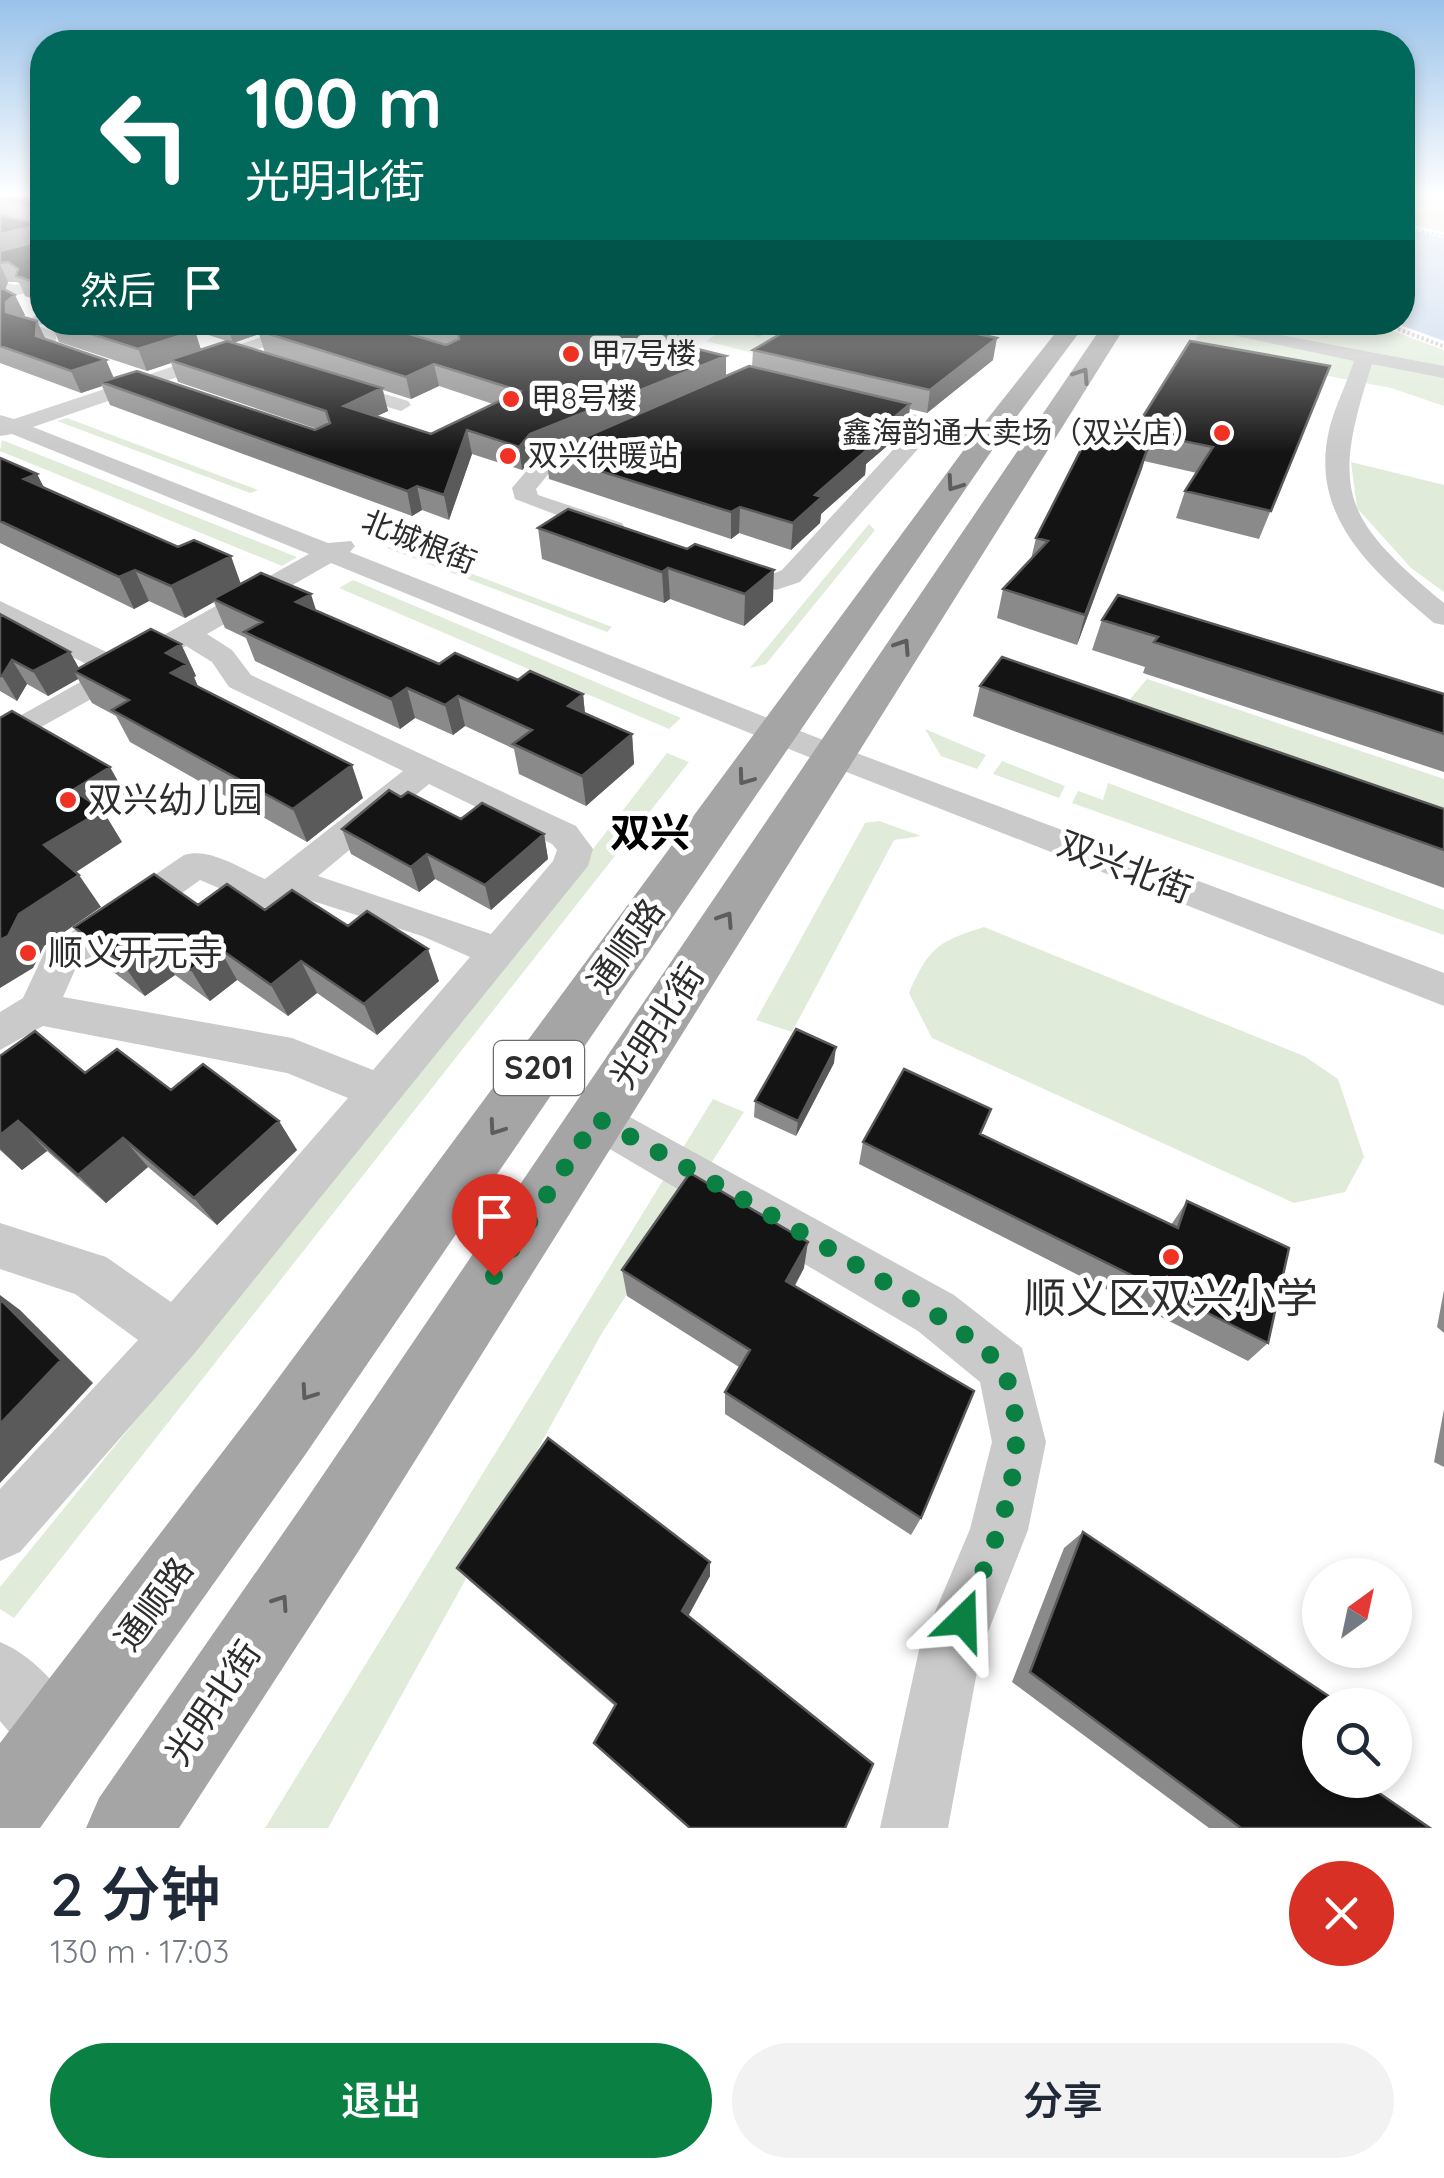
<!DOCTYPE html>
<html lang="zh">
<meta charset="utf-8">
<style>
body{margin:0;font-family:Quicksand,"Noto Sans SC",sans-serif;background:#f2f2f3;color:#1f2937;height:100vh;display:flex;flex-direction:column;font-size:38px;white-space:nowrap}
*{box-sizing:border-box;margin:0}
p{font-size:32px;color:#747a83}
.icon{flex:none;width:55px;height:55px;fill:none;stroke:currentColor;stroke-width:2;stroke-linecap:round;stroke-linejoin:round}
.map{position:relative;height:1828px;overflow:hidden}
.sheet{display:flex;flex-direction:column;background:#fff;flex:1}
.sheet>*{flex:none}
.banner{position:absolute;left:30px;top:30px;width:1385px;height:305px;border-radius:40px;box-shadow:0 5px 15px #0003;background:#00695c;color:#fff;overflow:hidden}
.needle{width:65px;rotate:33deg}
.buttons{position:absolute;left:1302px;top:1558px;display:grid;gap:20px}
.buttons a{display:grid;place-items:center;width:110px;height:110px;border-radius:50%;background:#fff;box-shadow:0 5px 15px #0003;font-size:50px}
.pin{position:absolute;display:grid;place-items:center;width:85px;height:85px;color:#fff;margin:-102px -42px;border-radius:50% 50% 50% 0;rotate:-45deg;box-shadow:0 0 10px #0007}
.pin .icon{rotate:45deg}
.me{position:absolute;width:110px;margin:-55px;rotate:22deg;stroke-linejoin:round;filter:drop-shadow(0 0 8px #0008)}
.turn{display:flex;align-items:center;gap:35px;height:210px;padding:0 50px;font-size:45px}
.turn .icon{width:130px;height:130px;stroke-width:2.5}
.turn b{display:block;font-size:70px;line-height:85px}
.then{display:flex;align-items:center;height:95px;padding:0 50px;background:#0003;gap:20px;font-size:38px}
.round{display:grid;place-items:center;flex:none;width:105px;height:105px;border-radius:52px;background:#f2f2f3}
.overview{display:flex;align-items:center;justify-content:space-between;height:170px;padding:0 50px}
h1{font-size:60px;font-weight:600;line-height:75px}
.action{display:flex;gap:20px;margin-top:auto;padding:20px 50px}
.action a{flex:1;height:115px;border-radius:60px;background:#0b8043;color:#fff;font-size:40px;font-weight:600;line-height:115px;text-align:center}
.action a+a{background:#f2f2f3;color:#1f2937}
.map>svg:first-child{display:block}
</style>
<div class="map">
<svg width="1444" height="1828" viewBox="0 0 1444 1828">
<rect width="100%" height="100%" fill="#fff"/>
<path fill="#e0ebd9" d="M1403 197H1444V232L1403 223Z
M733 323H779L775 326 785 331 753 353 706 341Z
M1209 323H1371L1444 350V406L1391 388 1187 349Z
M67 418 258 490 250 493 57 421Z
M2 440 297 557 282 566 0 451Z
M1351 462 1444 485V592L1411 568 1357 508Z
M869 524 875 530 766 664 750 668Z
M396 545 612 627 607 632 387 548Z
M353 580 681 718 669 729 339 588Z
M1147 679 1444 779V814L1126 704Z
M925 729 986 755 977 769 941 756Z
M667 753 689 762 14 1618 0 1609V1587L461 1021Z
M1002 761 1065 786 1059 798 993 774Z
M1108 783 1444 910V935L1072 803 1078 791 1103 800Z
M879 821 921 836 894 840 792 1032 756 1020 865 823Z
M984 927 1304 1056 1338 1079 1364 1157 1345 1192 1294 1203 932 1038 909 993C929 948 937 942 984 927Z
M713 1099 744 1112 602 1333 328 1828H265Z"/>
<path fill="#c4d7ed" d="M1403 228 1444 238V341L1395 323 1402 322Z"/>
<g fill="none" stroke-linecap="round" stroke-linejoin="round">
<path stroke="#cacaca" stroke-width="2.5" stroke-dasharray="2.5 2.5" stroke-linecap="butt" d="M1402 227 1444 236
M1379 322 1390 326"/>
<path stroke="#cacaca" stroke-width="4" stroke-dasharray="2.5 2.5" stroke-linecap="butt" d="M1384 324 1443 346"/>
<path fill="#cacaca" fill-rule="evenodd" d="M0 281 15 285 42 281V291L15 295 0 291Z
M42 312 45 322 39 326 56 333V341H42L16 327Z
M307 322H336L33 427 328 543 351 541 355 546 350 552 843 748 1444 973V1006L821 762 331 563 207 634 232 650 251 675 576 826 593 849 588 866 194 1354 20 1552 0 1561V1489L138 1340 75 1294 0 1269V1223L106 1257 171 1302 348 1098 287 1073 43 1026 0 1050V1012L23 998 46 949 184 855C210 847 241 869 265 879L403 771 229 687 212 662 186 646 0 750V727L100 671 0 620V601L121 659 309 554 12 434 0 436V415L14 419ZM429 784 552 844 557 850 553 861 491 934 318 876ZM200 880 268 909 294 895 422 936 470 957 373 1070 292 1038 63 997 75 970Z
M715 322H747L768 331 759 337Z
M1171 322H1212L1444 366V378L1372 364C1331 491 1341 518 1444 603V625L1434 623C1372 570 1307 516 1330 426 1336 404 1347 383 1354 361Z
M335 379 408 401 411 405 401 411 328 389V381Z
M861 402 995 433 998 438 987 445 933 432 800 582 776 590 718 572 714 566 727 558 775 573 782 570 914 427 854 412 851 408Z
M593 437 601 439V449L551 471 536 489 538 495 622 523 625 528 622 533H604L515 499 512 488 535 461Z
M597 1099 954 1295 1022 1348 1046 1442 1028 1530 981 1650 948 1828H880L919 1650 970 1529 992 1442 980 1382 918 1331 581 1132 575 1118 581 1104Z
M0 1642C37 1657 73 1700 88 1737L79 1760 56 1769 33 1760 0 1721Z"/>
<path fill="#a5a5a5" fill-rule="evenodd" d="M1064 322H1087L997 443 305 1455 40 1828H0V1743L257 1407 977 432Z
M1105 322H1128L356 1555 179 1828H86L99 1798 304 1503Z"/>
</g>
<path fill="#8a8a8a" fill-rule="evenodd" d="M0 197H42V315L37 300 25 296 20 284 17 282H8L5 290 25 315 23 317 45 339 106 360 114 378 315 430 317 429 178 382 171 363 147 371 59 342 53 328 47 325 46 322H713V325L677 344 726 376 752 367 753 350 790 329 762 322H974L961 331 993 360 927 413 910 409 907 429 866 464 865 475 821 514 820 523 791 550 739 533 731 539 549 479 546 454 607 427 534 458 522 470 472 454 449 520 422 510 412 516 110 405 102 386 81 393 0 363ZM184 327 233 343 259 334 265 353 201 350 195 331ZM439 386 493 404 431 434 376 416 388 411 383 390 411 399Z
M1330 366 1259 539 1176 518 1185 491 1197 473 1144 461 1077 645 997 618 1003 589 1031 559 1036 538 1132 439 1134 431Z
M0 458 37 474 43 487 241 584 316 611 439 664 583 694 585 714 632 734 634 764 586 806 519 774 514 749 465 726 453 735 415 718 400 729 255 661 246 638 225 628 214 602 185 618 149 601 134 609 0 543Z
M568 509 773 601 744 626 670 599 664 603 542 559 538 528Z
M0 614 70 652 79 668 181 644 196 676 194 677 198 687 363 798 307 842 130 742 116 716 92 703 78 679 48 696 27 684 17 701 0 691Z
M1102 620 1444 694V772L1143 673 1145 667 1092 650Z
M980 686 1444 809V888L973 716Z
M401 797 461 819 544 834 548 859 491 910 435 879 419 892 351 854 342 829Z
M198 905 265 910 439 981 377 1035 317 993 288 1016 237 980 210 1001 175 975 145 996 96 959 74 927Z
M0 1056 171 1090 297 1150 217 1225 148 1167 106 1203 47 1151 22 1170 0 1150Z
M834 1063 796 1136 754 1117 755 1101Z
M981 1135 1171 1225 1187 1201 1268 1343 1248 1361 859 1164 863 1142Z
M804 1268 795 1286 921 1518 911 1535 725 1414V1392L739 1367 627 1296 622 1270Z
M1444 1290V1333L1437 1327Z
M1444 1409V1467L1434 1462Z
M1083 1532 1320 1780 1430 1828H1209L1012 1682 1064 1548Z
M710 1562V1576L615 1706 471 1582 457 1568Z"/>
<path fill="#5a5a5a" d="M36 226 42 241 0 255V234Z
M0 264 8 282 0 301Z
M15 295 25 315 15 323 6 312V302Z
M37 321 47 342 36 336Z
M226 322H294L259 331V334L233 343Z
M677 322H713V325L650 359 649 337Z
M945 322H974L936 347 940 326Z
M195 331 202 353 169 360 171 363 147 371 138 349Z
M997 338 993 360 927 413 930 390Z
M726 356V378L534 458 522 470 519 447 530 434Z
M106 360 115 382H101L102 386 81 393 71 371Z
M434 364 439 386 411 399 406 377Z
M382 388 388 411 350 429 344 406Z
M910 404 907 429 866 464 865 475 821 514 820 523 791 550 793 523 815 495 859 447Z
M467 430 472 454 449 520 444 495Z
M1150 442 1142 469 1077 645 1085 615Z
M37 474 52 503 24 479Z
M417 486 422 510 412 516 407 491Z
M740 507 739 533 731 539V512Z
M231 556 242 587 213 599 214 602 185 618 171 586Z
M668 568 670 599 664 603 662 572Z
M135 570 149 601 134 609 119 577Z
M774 570 773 601 744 626 745 594Z
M311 594 320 623 296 602Z
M181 644 196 676 194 677 202 696 171 673 166 653Z
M70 652 83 676 74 671 78 679 48 696 33 671Z
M12 660 27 684 17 701 2 676Z
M407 688 415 718 400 729 391 699Z
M583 694 586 724 568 706Z
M458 696 465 726 453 735 445 705Z
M632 734 634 764 586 806 582 776Z
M352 765 363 798 307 842 293 809Z
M110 767 128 799 105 814 122 842 67 878 44 845 73 790Z
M544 834 548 859 491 910 485 885Z
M427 854 435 879 419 892 411 867Z
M79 875 101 907 44 946 33 968 0 988V940L19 914Z
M154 943 175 975 145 996 124 965Z
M219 948 237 980 210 1001 191 970Z
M428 949 439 981 377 1035 364 1004Z
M301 961 317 993 288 1016 271 985Z
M836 1047 834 1063 796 1136 798 1121Z
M18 1121 47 1151 22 1170 0 1149V1135Z
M279 1121 297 1150 217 1225 194 1198Z
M123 1138 148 1167 106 1203 78 1175Z
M808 1242 804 1268 783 1306 786 1281Z
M0 1295 20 1310 93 1383 0 1483Z
M710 1562V1576L684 1624 682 1611Z"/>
<path fill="#141414" stroke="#5a5a5a" stroke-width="2.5" d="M0 197H42V307L38 304 34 282 16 276 18 269 8 262 0 263V251L35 242 36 226 0 234V215L36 223 35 208 0 200Z
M0 287 15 295 6 302V312L37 321 36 336 106 360 71 371 0 346Z
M54 322H169L195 331 138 349Z
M287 322H369L446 345 459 339 458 332 428 322H677L649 337 726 356 530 434 519 447 467 430 444 495 417 486 407 491 101 382 137 371 315 430 330 423 326 411 169 360 227 341 382 388 344 406 431 434 520 391 434 364 406 377 259 331Z
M801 322H945L940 326 997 338 930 390 753 350Z
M1190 341 1330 366 1271 511 1185 491 1213 447 1134 431Z
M749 366 910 404 859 447 868 449 815 495 822 497 793 523 740 507 731 512 546 454Z
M1090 432 1150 442 1085 615 1003 589 1048 541 1036 538Z
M0 458 37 474 24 479 178 547 194 540 231 556 171 586 135 570 119 577 0 521Z
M568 509 687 549 695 544 774 570 745 594 668 568 662 572 538 528Z
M261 573 311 594 296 602 439 664 455 653 518 680 530 671 583 694 568 706 632 734 582 776 513 744 532 730 458 696 445 705 407 688 391 699 244 632 262 622 213 599Z
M1118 595 1444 694V734L1154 642 1158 637 1102 620Z
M0 614 70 652 33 671 12 660 2 676H0Z
M151 629 181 644 166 653 187 664 171 673 352 765 293 809 112 710 129 700 74 671Z
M1002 657 1444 809V850L980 686Z
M12 711 110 767 73 790 103 810 44 845 79 875 19 914 8 936 0 940V718Z
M389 790 401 797 408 792 461 819 482 803 544 834 485 885 427 854 411 867 342 829Z
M154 874 198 905 227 884 265 910 292 890 348 926 367 911 428 949 364 1004 301 961 271 985 219 948 191 970 154 943 124 965 74 927Z
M796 1029 836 1047 798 1121 755 1101Z
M35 1031 85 1073 117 1049 171 1090 203 1064 279 1121 194 1198 123 1138 78 1175 18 1121 0 1135V1056Z
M904 1069 991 1109 980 1134 1178 1228 1187 1201 1289 1248 1268 1343 863 1142Z
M690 1173 808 1242 786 1281 974 1391 921 1518 725 1392 750 1350 622 1270Z
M0 1299 61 1360 0 1424Z
M548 1438 710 1562 682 1611 873 1764 845 1828H690L594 1743 616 1704 457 1568Z
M1083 1532 1342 1705H1320V1780H1360L1430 1828H1241L1030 1672Z"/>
<defs><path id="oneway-chevron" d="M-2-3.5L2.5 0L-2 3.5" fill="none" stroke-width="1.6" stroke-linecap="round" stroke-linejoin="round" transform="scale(2.5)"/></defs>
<g stroke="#5d5d5d">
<use href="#oneway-chevron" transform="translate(1082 375) rotate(-57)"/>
<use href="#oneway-chevron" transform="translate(954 484) rotate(125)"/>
<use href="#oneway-chevron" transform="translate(903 646) rotate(-57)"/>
<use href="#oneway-chevron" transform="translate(745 778) rotate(126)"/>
<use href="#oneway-chevron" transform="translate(726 919) rotate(-57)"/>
<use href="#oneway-chevron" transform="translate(496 1128) rotate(125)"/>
<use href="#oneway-chevron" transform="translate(308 1393) rotate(125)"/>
<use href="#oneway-chevron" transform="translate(281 1602) rotate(-56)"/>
</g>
<linearGradient id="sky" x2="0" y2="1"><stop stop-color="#99c2ea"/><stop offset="0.43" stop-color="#fff"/><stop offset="1" stop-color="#fff" stop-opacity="0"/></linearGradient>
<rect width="1444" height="453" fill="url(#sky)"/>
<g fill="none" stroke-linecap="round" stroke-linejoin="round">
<path stroke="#0b8043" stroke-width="18" stroke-dasharray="0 32.4" d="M494 1276 597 1118C657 1152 987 1329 1004 1371 1037 1455 995 1542 963 1620"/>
</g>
<g fill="#ef3223" stroke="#fff" stroke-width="4">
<circle cx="571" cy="354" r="10"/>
<circle cx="511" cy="399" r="10"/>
<circle cx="1222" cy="433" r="10"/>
<circle cx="508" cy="456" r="10"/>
<circle cx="68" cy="800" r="10"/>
<circle cx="28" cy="953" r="10"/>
<circle cx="1171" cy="1257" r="10"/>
</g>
<g text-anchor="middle" stroke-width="10" stroke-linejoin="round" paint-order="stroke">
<g font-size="30" fill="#2d2d2d" stroke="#fff" text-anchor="start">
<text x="591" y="364">甲7号楼</text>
<text x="531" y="409">甲8号楼</text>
<text x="1202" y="443" text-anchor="end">鑫海韵通大卖场（双兴店）</text>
<text x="528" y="466">双兴供暖站</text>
</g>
<g font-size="30" fill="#2d2d2d" stroke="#fff">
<text transform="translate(419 542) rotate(22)" y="10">北城根街</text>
</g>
<rect fill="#fff" stroke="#6c6c6c" stroke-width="2.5" x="494" y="1041" width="90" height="54" rx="8"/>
<g font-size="32" font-weight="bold" fill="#2d2d2d">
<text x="539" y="1079">S201</text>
</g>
<g font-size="35" fill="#2d2d2d" stroke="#fff" text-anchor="start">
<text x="88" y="812">双兴幼儿园</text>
<text x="48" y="965">顺义开元寺</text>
</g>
<g font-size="35" fill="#2d2d2d" stroke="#fff">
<text transform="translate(1125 867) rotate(21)" y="12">双兴北街</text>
<text transform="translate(626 946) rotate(-55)" y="12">通顺路</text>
<text transform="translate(657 1026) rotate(-57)" y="12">光明北街</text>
<text transform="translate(154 1604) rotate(-54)" y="12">通顺路</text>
<text transform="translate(213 1703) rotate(-56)" y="12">光明北街</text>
</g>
<g font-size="40" font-weight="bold" fill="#000" stroke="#fff">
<text x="650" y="847">双兴</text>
</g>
<g font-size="42" fill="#2d2d2d" stroke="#fff">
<text x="1171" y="1313">顺义区双兴小学</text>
</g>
</g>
</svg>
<div class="buttons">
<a><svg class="needle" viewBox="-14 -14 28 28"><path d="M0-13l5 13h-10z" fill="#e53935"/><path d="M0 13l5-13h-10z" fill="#747a83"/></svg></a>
<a><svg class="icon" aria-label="search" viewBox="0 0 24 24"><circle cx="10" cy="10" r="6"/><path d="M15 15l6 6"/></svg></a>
</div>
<div class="pin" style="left:494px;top:1276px;background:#d93025"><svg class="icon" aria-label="arrive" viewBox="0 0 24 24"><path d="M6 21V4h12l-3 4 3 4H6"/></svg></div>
<svg class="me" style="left:963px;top:1620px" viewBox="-20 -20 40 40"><path d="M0-17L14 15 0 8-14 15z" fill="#0b8043" stroke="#fff" stroke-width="4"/></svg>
<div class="banner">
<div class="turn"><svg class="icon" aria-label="left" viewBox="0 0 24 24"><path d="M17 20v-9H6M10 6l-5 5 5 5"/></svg><div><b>100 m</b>光明北街</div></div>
<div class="then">然后<svg class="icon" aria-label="arrive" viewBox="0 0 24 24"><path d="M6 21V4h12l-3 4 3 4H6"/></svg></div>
</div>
</div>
<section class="sheet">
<div class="overview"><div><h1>2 分钟</h1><p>130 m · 17:03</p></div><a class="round" style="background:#d93025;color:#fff"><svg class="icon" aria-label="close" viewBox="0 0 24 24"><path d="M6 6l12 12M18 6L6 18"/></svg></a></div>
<div class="action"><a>退出</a><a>分享</a></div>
</section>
